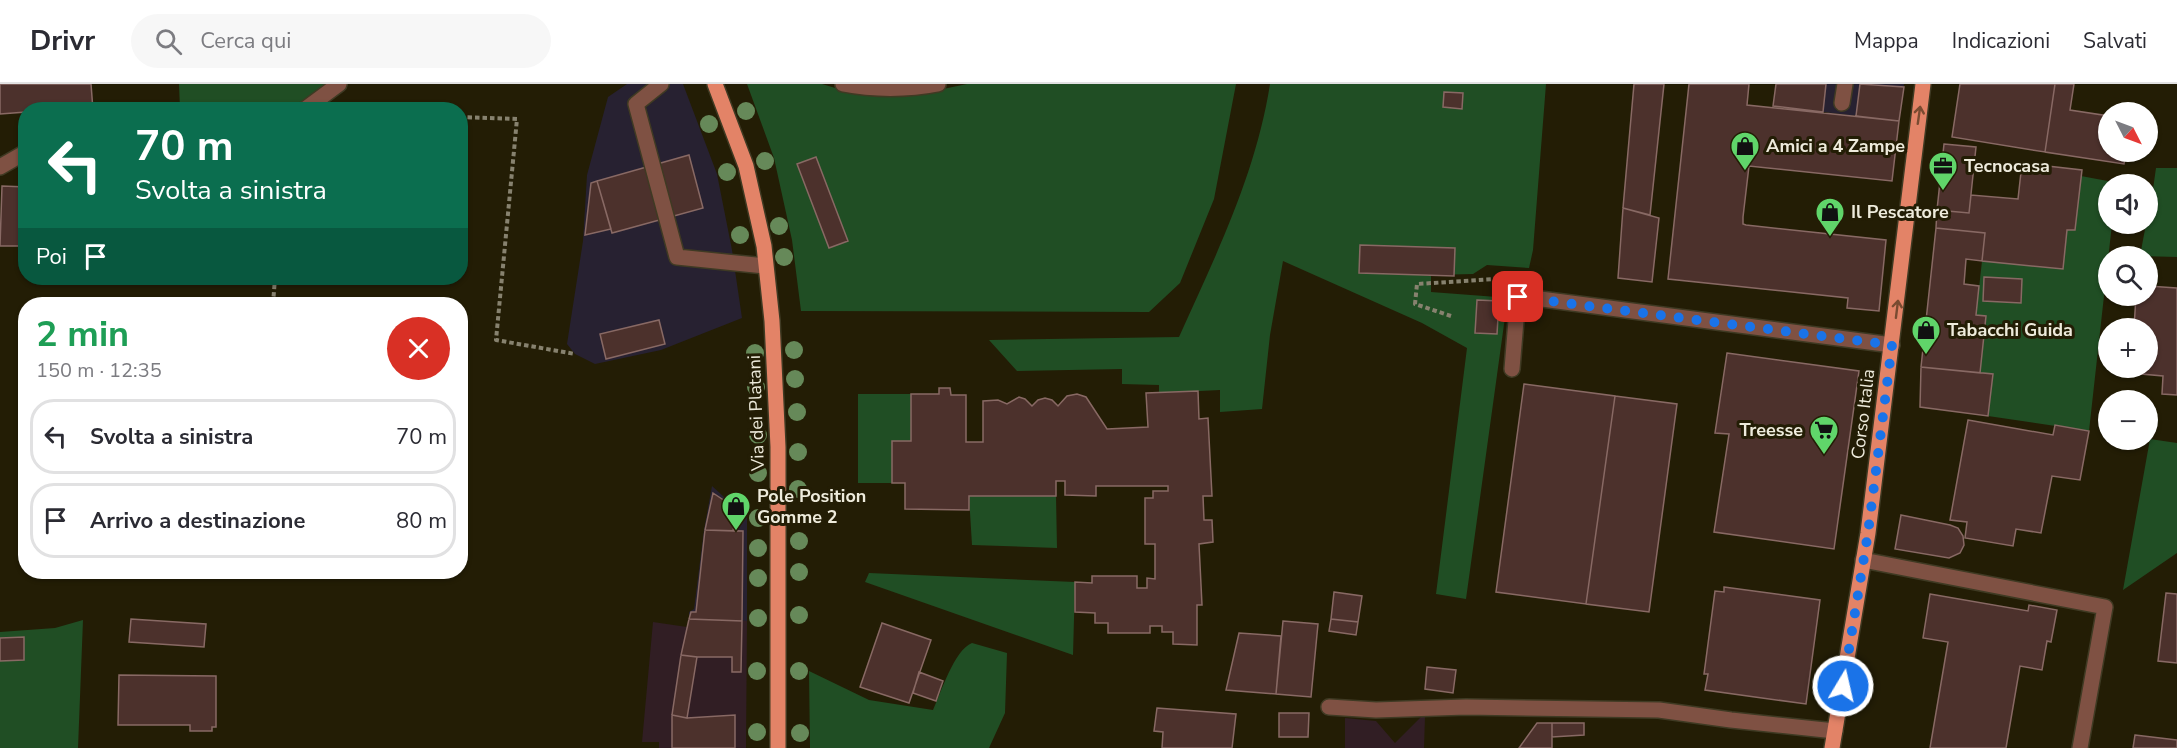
<!DOCTYPE html>
<html lang="it">
<meta charset="utf-8">
<style>
body{margin:0;font-family:"Nunito Sans",sans-serif;background:#f7f7f7;color:#2b2b33;height:100vh;display:flex;flex-direction:column;font-size:22px;white-space:nowrap}
*{box-sizing:border-box;margin:0}
p{font-size:20px;color:#7c7c81}
.icon{flex:none;width:33px;height:33px;fill:none;stroke:currentColor;stroke-width:2;stroke-linecap:round;stroke-linejoin:round}
.map{position:relative;flex:1;overflow:hidden}
.sheet{position:absolute;left:18px;top:213px;width:450px;height:282px;display:flex;flex-direction:column;background:#fff;border-radius:24px;box-shadow:0 2px 4px #0004}
.sheet>*{flex:none}
.hud{position:absolute;left:18px;top:18px;width:450px;height:183px;border-radius:24px;box-shadow:0 2px 4px #0004;background:#0b6e4f;color:#fff;overflow:hidden}
.needle{width:39px;rotate:132deg}
.tools{position:absolute;left:2098px;top:18px;display:grid;gap:12px}
.tools a{display:grid;place-items:center;width:60px;height:60px;border-radius:50%;background:#fff;box-shadow:0 2px 4px #0004;font-size:30px}
.pin{position:absolute;display:grid;place-items:center;width:51px;height:51px;color:#fff;margin:-26px;border-radius:12px;box-shadow:0 3px 9px #0006}
.me{position:absolute;width:66px;margin:-33px;rotate:9deg;stroke-linejoin:round;filter:drop-shadow(0 0 4px #0008)}
.turn{display:flex;align-items:center;gap:21px;height:126px;padding:0 18px;font-size:27px}
.turn .icon{width:78px;height:78px;stroke-width:2.5}
.turn b{display:block;font-size:42px;line-height:51px}
.then{display:flex;align-items:center;height:57px;padding:0 18px;background:#0003;gap:12px;font-size:22px}
.round{display:grid;place-items:center;flex:none;width:63px;height:63px;border-radius:32px;background:#f7f7f7}
.overview{display:flex;align-items:center;justify-content:space-between;height:102px;padding:0 18px}
h1{font-size:36px;font-weight:700;line-height:45px;color:#1e9e55}
ul{padding:0;list-style:none}
li{display:flex;align-items:center;gap:18px;height:75px;margin:0 12px 9px;padding:0 6px;border:3px solid #e1e1e2;border-radius:24px}
li div{flex:1}
li b{display:block;font-size:22px}
li em{font-style:normal}
header{display:flex;align-items:center;gap:36px;box-sizing:border-box;height:84px;padding:0 30px;background:#fff;border-bottom:2px solid #e1e1e2}
header strong{font-size:28px}
nav{display:flex;gap:33px;margin-inline-start:auto;font-size:21px}
.search{width:420px;height:54px;background:#f7f7f7;display:flex;align-items:center;gap:15px;box-sizing:border-box;padding:0 21px;border-radius:33px;color:#7c7c81;font-size:22px}
.map>svg:first-child{display:block}
</style>
<header>
<strong>Drivr</strong>
<div class="search"><svg class="icon" aria-label="search" viewBox="0 0 24 24"><circle cx="10" cy="10" r="6"/><path d="M15 15l6 6"/></svg>Cerca qui</div>
<nav><a>Mappa</a><a>Indicazioni</a><a>Salvati</a></nav>
</header>
<div class="map">
<svg width="2177" height="664" viewBox="0 0 2177 664">
<rect width="100%" height="100%" fill="#231d05"/>
<path fill="#272131" d="M627 0H683L717 90 732 166 742 234 661 266 595 280 575 270 567 260 583 157 587 91 608 13Z
M1776 0H1904L1899 37 1773 22Z
M712 402 747 434V537L689 535V528L694 525 704 446Z"/>
<path fill="#311e24" d="M689 535 747 537 746 664H659V658H642L653 538 687 543Z
M1421 633H1425L1424 664H1345V634L1376 637 1395 659Z"/>
<path fill="#204e24" d="M179 0H329L294 26 180 25Z
M747 0H822L842 6 924 9 967 0H1236L1214 115 1180 199 1149 228 801 227 792 156 774 74Z
M1270 0H1546L1533 166 1529 184 1487 181 1473 190 1431 191V208L1497 213 1503 219 1506 226 1466 515 1436 510 1467 264 1422 239 1283 177 1270 251 1262 325 1220 328V306L1159 309V301L1122 300V285L1017 287 989 256 1179 253C1216 171 1256 90 1270 0Z
M2156 84H2177V173L2140 172 2146 140H2148Z
M2081 92 2113 98 2114 100H2109V140H2112L2089 347 1988 332 1993 290 1980 289 1985 232 1976 231 1982 177 2067 146H2075Z
M858 310H911V357H892V399H858Z
M2150 355 2177 359V469L2123 506Z
M969 412H1056L1057 464 972 461Z
M869 489 1075 498 1073 571 865 498Z
M83 536 78 664H0V548L55 544Z
M972 559 1007 569 1005 629 989 664H810L809 587 869 616 933 626C941 609 954 566 972 559Z"/>
<path fill="#4c312c" stroke="#886964" stroke-width="1.5" d="M0 0H91L93 26H26V28L0 30Z
M1634 0H1664L1650 131 1623 124Z
M1689 0H1749L1747 21 1899 37 1892 97 1749 82 1743 133V140L1746 141 1886 156 1879 227 1847 224 1848 214 1668 195Z
M1776 0H1826L1823 28 1773 22Z
M1860 0 1904 3 1899 37 1856 32Z
M1960 0H2055L2045 68 1952 53Z
M2055 0H2074L2070 26 2109 32V68H2126L2124 80 2045 68Z
M1444 8 1463 9 1462 25 1443 23Z
M1944 60 1976 63 1969 129 1937 126Z
M689 71 703 124 612 149 597 97Z
M816 73 848 157 829 164 797 80Z
M2022 79 2082 86 2075 146H2067L2063 185 1982 177 1985 149 1936 144 1937 126 1969 129 1971 111 2018 115Z
M597 97 611 145 585 151 591 99Z
M2 102 26 103V162H0Z
M1623 124 1659 134 1652 198 1618 194Z
M1936 144 1985 149 1982 177 1966 175 1964 200 1979 202 1976 231 1986 232 1980 289 1921 283Z
M1360 161 1455 164 1454 192 1359 189Z
M1984 193 2022 195 2021 219 1983 217Z
M2148 202 2177 204V311L2162 310 2163 292 2141 290V284H2148V244H2134L2136 212H2148Z
M1477 216 1499 217 1497 250 1475 249Z
M659 236 665 260 606 275 600 250Z
M1727 269 1859 287 1834 465 1714 448 1729 350 1715 349Z
M1921 283 1993 290 1988 332 1920 323Z
M1524 300 1615 312 1586 520 1496 508Z
M939 304H950L951 311H966V358H983V317L998 316 1007 320 1019 313 1025 315 1032 322 1038 316 1045 314 1052 316 1058 322 1067 312 1077 310 1086 313 1107 345 1148 343 1146 309 1198 307 1199 335 1208 334 1212 412H1203L1204 436H1212L1213 458 1199 460 1202 521H1197V561L1173 560V548H1162V542H1150V549H1108V539H1095V529L1075 528V498L1092 499V492H1137V504H1147V494L1155 495V460H1145V414H1153V407H1168V402H1096V412L1065 411V397H1056V412H969V426L905 425V399H892V357H911V310H939Z
M1615 312 1677 320 1649 528 1586 520Z
M1968 336 2053 351 2055 341 2089 347 2080 396 2052 392 2041 449 2016 445 2013 462 1965 454 1967 438 1950 436Z
M713 409 737 425 733 447 705 446Z
M1901 431 1950 441 1958 444 1963 452 1964 461 1960 469 1949 474 1895 465Z
M705 446 743 447 742 537 689 535 691 528H696Z
M1724 503 1820 516 1806 620 1705 606 1708 590H1704L1715 507 1724 508Z
M1334 508 1362 512 1358 538 1331 535Z
M2166 509 2177 510V579L2158 577Z
M1930 510 2028 527 2029 521 2057 526 2051 558 2047 557 2042 586 2020 582 2006 664H1930L1948 558 1923 554Z
M131 535 206 540 204 563 129 558Z
M689 535 742 537 741 588H732V573H697L681 571Z
M1331 535 1358 538 1356 551 1329 547Z
M1283 537 1318 540 1311 613 1276 610Z
M882 539 931 556 909 619 860 603Z
M1239 549 1281 552 1276 610 1226 606Z
M24 553V576L0 577V554Z
M681 571 697 573 687 634 672 631Z
M1427 583 1456 586 1453 609 1425 605Z
M919 588 943 597 936 617 913 609Z
M119 591 216 592V643H212V647H190V641H118Z
M1157 624 1236 630 1232 664H1162L1163 648 1154 647Z
M1279 629H1309L1308 653H1279Z
M672 631 687 634 735 631V664H672Z
M1537 639H1552V664H1519Z
M1552 639H1584V651L1552 653Z
M2135 651 2177 656V664H2133Z"/>
<g fill="none" stroke-linecap="round" stroke-linejoin="round">
<g stroke="#3f3a23" stroke-width="18">
<path id="service" d="M661 0 636 20 677 173 765 182
M843 0C873 6 908 6 938 0
M1842 19 1845 0
M304 26 339 0
M0 83 26 68
M1512 285 1518 212 1892 261
M1863 476 2105 523 2080 664
M1329 623 1376 626 1466 623 1659 626 1731 636 1835 647"/>
</g>
<g stroke="#3f3a23" stroke-width="18">
<path id="primary" d="M715 0 746 82 764 162 772 237 778 363V664
M1832 664 1868 449 1923 0"/>
</g>
<path stroke="#87826f" stroke-width="4" stroke-dasharray="4.5 3" stroke-linecap="butt" d="M460 33 517 35 496 256 575 270
M273 220 275 194
M1451 232 1415 220 1417 200 1495 195"/>
<use href="#service" stroke="#7f5143" stroke-width="15"/>
<use href="#primary" stroke="#e38367" stroke-width="15"/>
</g>
<g fill="#668959">
<circle cx="746" cy="27" r="9"/>
<circle cx="709" cy="40" r="9"/>
<circle cx="765" cy="77" r="9"/>
<circle cx="727" cy="88" r="9"/>
<circle cx="779" cy="142" r="9"/>
<circle cx="740" cy="151" r="9"/>
<circle cx="784" cy="173" r="9"/>
<circle cx="794" cy="266" r="9"/>
<circle cx="755" cy="269" r="9"/>
<circle cx="795" cy="295" r="9"/>
<circle cx="756" cy="303" r="9"/>
<circle cx="797" cy="328" r="9"/>
<circle cx="758" cy="351" r="9"/>
<circle cx="798" cy="368" r="9"/>
<circle cx="758" cy="389" r="9"/>
<circle cx="798" cy="405" r="9"/>
<circle cx="758" cy="434" r="9"/>
<circle cx="799" cy="457" r="9"/>
<circle cx="758" cy="464" r="9"/>
<circle cx="799" cy="488" r="9"/>
<circle cx="758" cy="494" r="9"/>
<circle cx="799" cy="531" r="9"/>
<circle cx="758" cy="534" r="9"/>
<circle cx="757" cy="587" r="9"/>
<circle cx="799" cy="587" r="9"/>
<circle cx="757" cy="648" r="9"/>
<circle cx="800" cy="649" r="9"/>
</g>
<defs><path id="oneway-shaft" d="M-6 0H5M1.5-3L5.5 0L1.5 3" fill="none" stroke-width="1.6" stroke-linecap="round" stroke-linejoin="round" transform="scale(1.5)"/></defs>
<g stroke="#794b31">
<use href="#oneway-shaft" transform="translate(1919 31) rotate(-82)"/>
<use href="#oneway-shaft" transform="translate(1897 225) rotate(-83)"/>
</g>
<g fill="none" stroke-linecap="round" stroke-linejoin="round">
<path stroke="#1a73e8" stroke-width="10" stroke-dasharray="0 18" d="M1518 213 1892 261 1868 449 1843 602"/>
</g>
<defs>
<g id="shop-pin" transform="scale(1.5)"><path d="M0 17L-7.5 6A9.5 9.5 0 1 1 7.5 6Z" fill="#60d56a" stroke="#231d05"/><path d="M-5-2.5h2.3a2.7 3.5 0 0 1 5.4 0H5L5.5 6h-11ZM-1.5-2.5h3a1.5 2.3 0 0 0-3 0Z" fill="#111"/></g>
<g id="office-pin" transform="scale(1.5)"><path d="M0 17L-7.5 6A9.5 9.5 0 1 1 7.5 6Z" fill="#60d56a" stroke="#231d05"/><path d="M-6-3h4V-5.5h4V-3h4V5H-6ZM-1-4.5V-3h2v-1.5ZM-6 0V1H6V0Z" fill="#111"/></g>
<g id="supermarket-pin" transform="scale(1.5)"><path d="M0 17L-7.5 6A9.5 9.5 0 1 1 7.5 6Z" fill="#60d56a" stroke="#231d05"/><path d="M-6-5.5h2.5l.6 2H6L4.5 2H-2.5L-4.4-4H-6ZM-1.5 3.2a1.3 1.3 0 1 0 .1 0ZM3 3.2a1.3 1.3 0 1 0 .1 0Z" fill="#111"/></g>
</defs>
<g fill-rule="evenodd">
<use href="#shop-pin" x="1745" y="62"/>
<use href="#office-pin" x="1943" y="82"/>
<use href="#shop-pin" x="1830" y="128"/>
<use href="#shop-pin" x="1926" y="246"/>
<use href="#supermarket-pin" x="1824" y="346"/>
<use href="#shop-pin" x="736" y="422"/>
</g>
<g text-anchor="middle" stroke-width="6" stroke-linejoin="round" paint-order="stroke">
<g font-size="18" font-weight="bold" fill="#eeebdc" stroke="#231d05" text-anchor="start">
<text x="1766" y="68">Amici a 4 Zampe</text>
<text x="1964" y="88">Tecnocasa</text>
<text x="1851" y="134">Il Pescatore</text>
<text x="1947" y="252">Tabacchi Guida</text>
<text x="1803" y="352" text-anchor="end">Treesse</text>
<text x="757" y="418">Pole Position<tspan x="757" dy="21">Gomme 2</tspan></text>
</g>
<g font-size="18" fill="#eeebdc" stroke="#231d05">
<text transform="translate(756 329) rotate(-92)" y="6">Via dei Platani</text>
<text transform="translate(1863 330) rotate(-83)" y="6">Corso Italia</text>
</g>
</g>
</svg>
<div class="tools">
<a><svg class="needle" viewBox="-14 -14 28 28"><path d="M0-13l5 13h-10z" fill="#e53935"/><path d="M0 13l5-13h-10z" fill="#7c7c81"/></svg></a>
<a><svg class="icon" aria-label="sound" viewBox="0 0 24 24"><path d="M4 9h4l5-4v14l-5-4H4zM17 9q2 3 0 6"/></svg></a>
<a><svg class="icon" aria-label="search" viewBox="0 0 24 24"><circle cx="10" cy="10" r="6"/><path d="M15 15l6 6"/></svg></a>
<a>+</a>
<a>−</a>
</div>
<div class="pin" style="left:1518px;top:213px;background:#d93025"><svg class="icon" aria-label="arrive" viewBox="0 0 24 24"><path d="M6 21V4h12l-3 4 3 4H6"/></svg></div>
<svg class="me" style="left:1843px;top:602px" viewBox="-20 -20 40 40"><circle r="17" fill="#1a73e8" stroke="#fff" stroke-width="3"/><path d="M0-11L8 9 0 5-8 9z" fill="#fff"/></svg>
<div class="hud">
<div class="turn"><svg class="icon" aria-label="left" viewBox="0 0 24 24"><path d="M17 20v-9H6M10 6l-5 5 5 5"/></svg><div><b>70 m</b>Svolta a sinistra</div></div>
<div class="then">Poi<svg class="icon" aria-label="arrive" viewBox="0 0 24 24"><path d="M6 21V4h12l-3 4 3 4H6"/></svg></div>
</div>
<section class="sheet">
<div class="overview"><div><h1>2 min</h1><p>150 m · 12:35</p></div><a class="round" style="background:#d93025;color:#fff"><svg class="icon" aria-label="close" viewBox="0 0 24 24"><path d="M6 6l12 12M18 6L6 18"/></svg></a></div>
<ul>
<li><svg class="icon" aria-label="left" viewBox="0 0 24 24"><path d="M17 20v-9H6M10 6l-5 5 5 5"/></svg><div><b>Svolta a sinistra</b></div><em>70 m</em></li>
<li><svg class="icon" aria-label="arrive" viewBox="0 0 24 24"><path d="M6 21V4h12l-3 4 3 4H6"/></svg><div><b>Arrivo a destinazione</b></div><em>80 m</em></li>
</ul>
</section>
</div>
